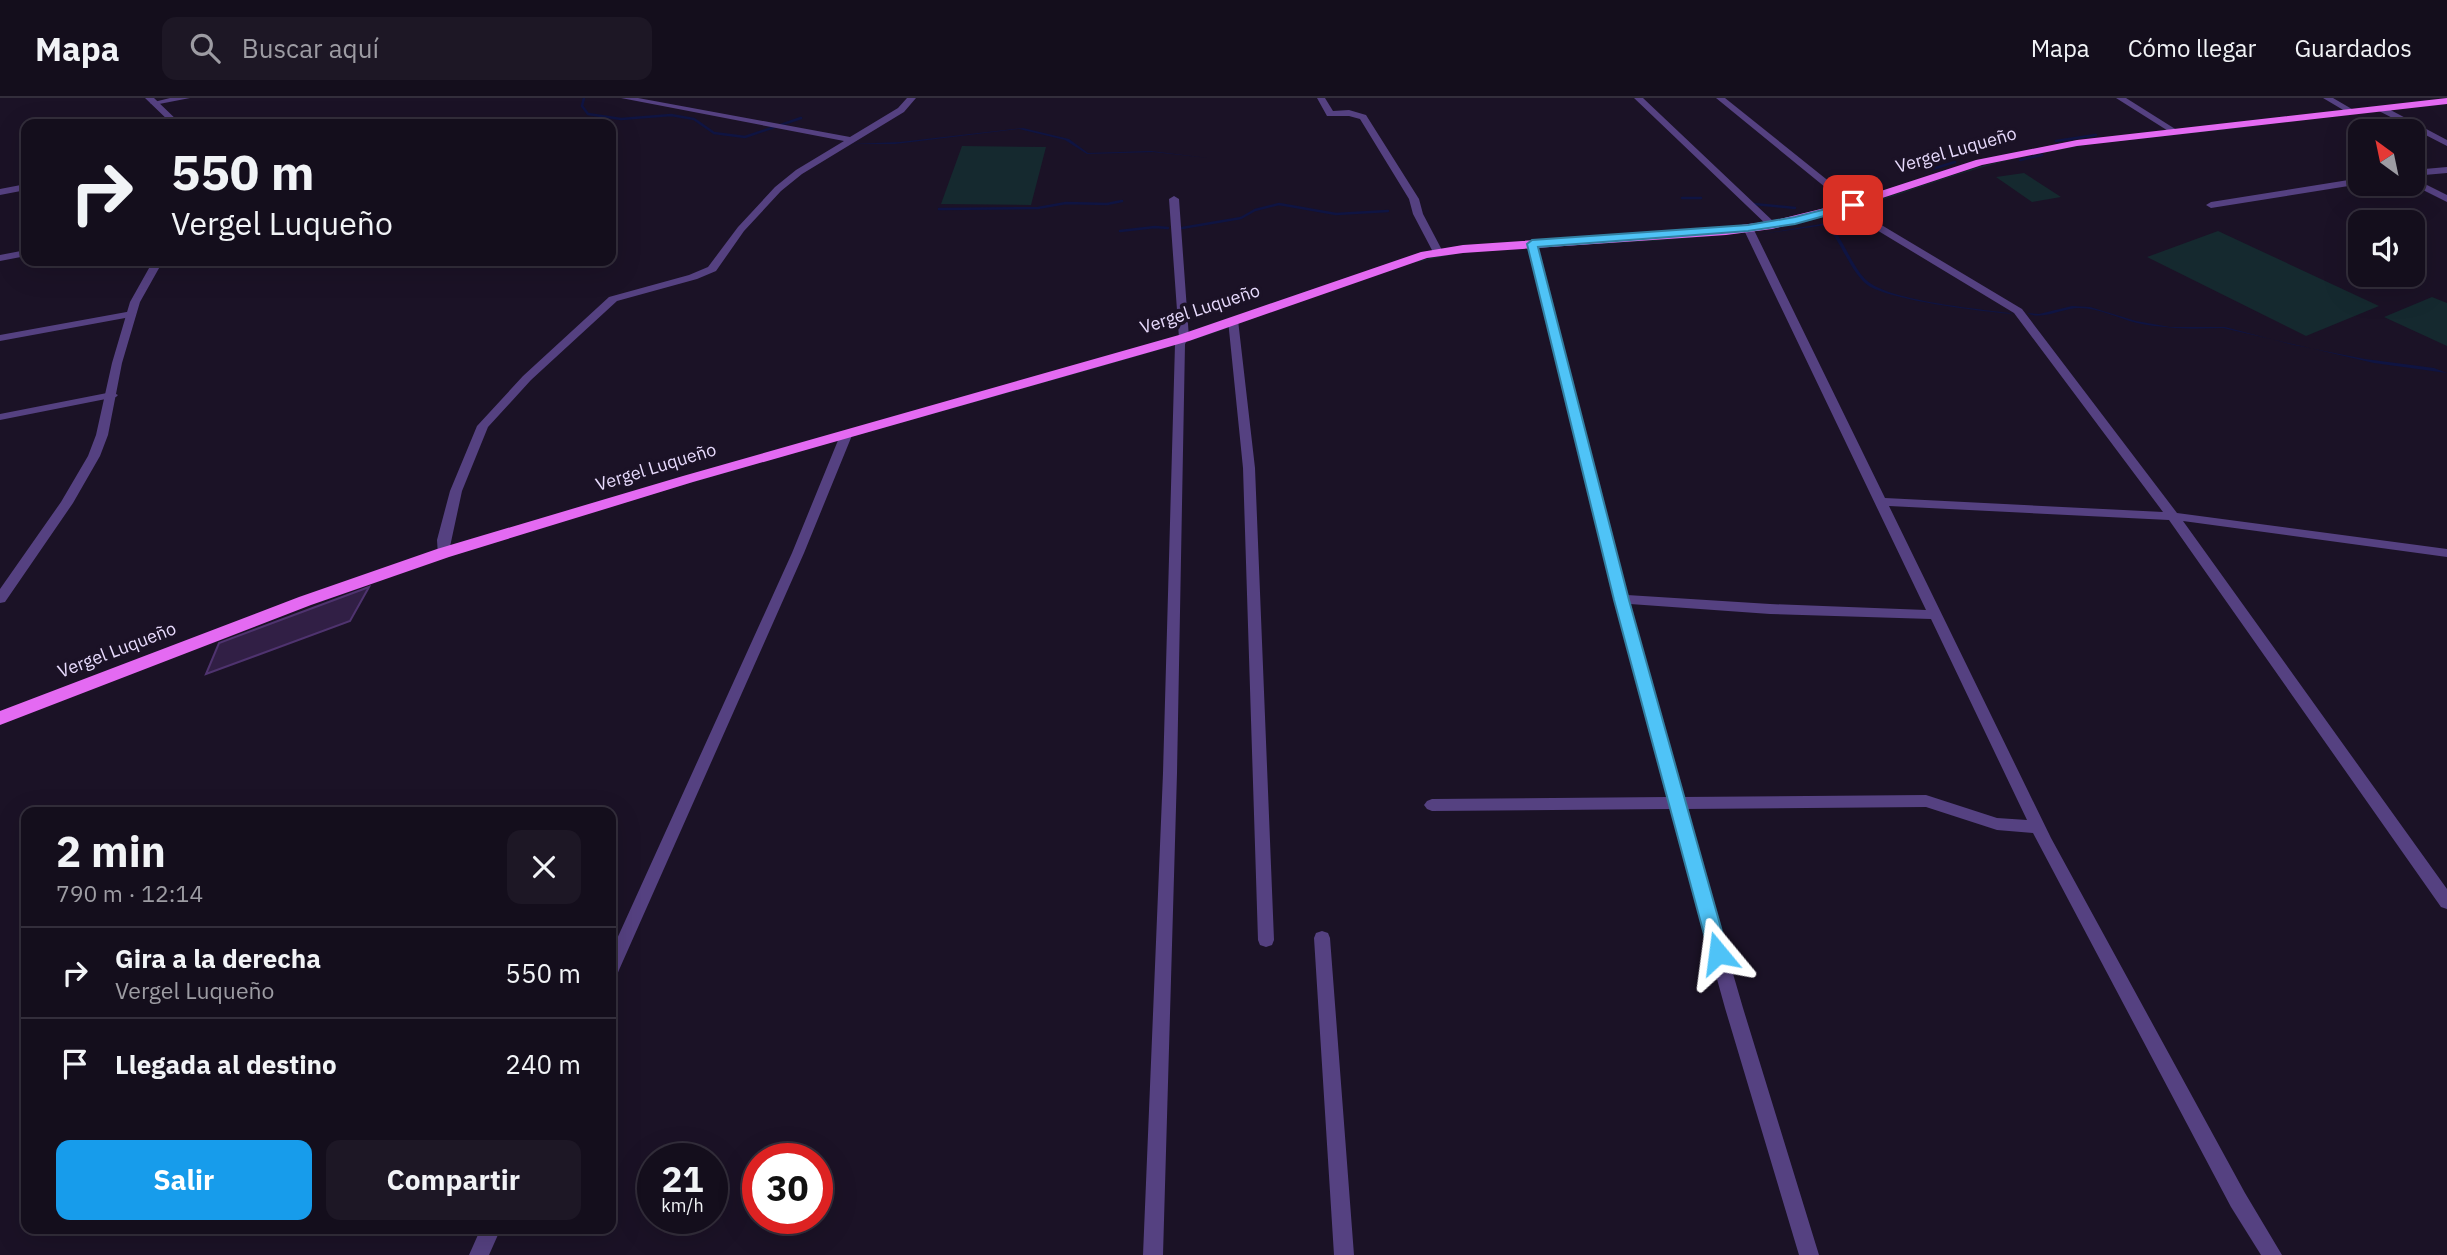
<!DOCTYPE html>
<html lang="es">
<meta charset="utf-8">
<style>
body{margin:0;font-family:"IBM Plex Sans",sans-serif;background:#1d1725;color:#f1f3f6;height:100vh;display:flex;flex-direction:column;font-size:26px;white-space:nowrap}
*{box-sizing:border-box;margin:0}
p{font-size:23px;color:#9d9ca3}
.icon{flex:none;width:38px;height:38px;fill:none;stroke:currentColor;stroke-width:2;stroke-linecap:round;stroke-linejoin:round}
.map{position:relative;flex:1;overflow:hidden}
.details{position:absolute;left:21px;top:709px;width:595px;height:427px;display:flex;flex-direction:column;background:#140e1c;border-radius:14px;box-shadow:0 7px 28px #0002,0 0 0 2px #332e3b}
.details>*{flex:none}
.banner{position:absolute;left:21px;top:21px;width:595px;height:147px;border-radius:14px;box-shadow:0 7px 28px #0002,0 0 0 2px #332e3b;background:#140e1c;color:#f1f3f6;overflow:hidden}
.needle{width:46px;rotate:327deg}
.tools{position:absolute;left:2348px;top:21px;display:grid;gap:14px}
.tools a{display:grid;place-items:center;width:77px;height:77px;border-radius:14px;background:#140e1c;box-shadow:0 7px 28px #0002,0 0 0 2px #332e3b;font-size:35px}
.speed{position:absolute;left:637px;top:1045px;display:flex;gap:14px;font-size:35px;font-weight:700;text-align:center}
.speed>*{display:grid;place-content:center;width:91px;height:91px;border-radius:50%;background:#140e1c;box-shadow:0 7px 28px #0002,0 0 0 2px #332e3b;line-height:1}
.speed small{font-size:18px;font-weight:400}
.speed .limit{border:10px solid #d22;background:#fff;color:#111}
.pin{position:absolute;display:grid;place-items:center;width:60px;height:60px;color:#fff;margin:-30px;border-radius:14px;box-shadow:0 4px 10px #0006}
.me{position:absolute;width:77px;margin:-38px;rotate:344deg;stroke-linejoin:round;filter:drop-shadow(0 0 5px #0008)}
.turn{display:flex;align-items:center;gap:24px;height:147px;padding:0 35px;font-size:32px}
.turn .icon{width:91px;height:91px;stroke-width:2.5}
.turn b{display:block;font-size:49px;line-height:60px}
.round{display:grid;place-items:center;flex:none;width:74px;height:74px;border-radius:14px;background:#1d1725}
.headline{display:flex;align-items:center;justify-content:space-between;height:119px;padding:0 35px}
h1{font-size:42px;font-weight:800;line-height:52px}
.button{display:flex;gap:14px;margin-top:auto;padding:14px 35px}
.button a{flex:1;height:80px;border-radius:14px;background:#179ceb;color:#fff;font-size:28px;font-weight:800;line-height:80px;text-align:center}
.button a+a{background:#1d1725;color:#f1f3f6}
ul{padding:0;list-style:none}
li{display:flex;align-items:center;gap:21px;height:91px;padding:0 35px;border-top:2px solid #332e3b}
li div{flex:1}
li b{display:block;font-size:26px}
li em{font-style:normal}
header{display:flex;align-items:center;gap:42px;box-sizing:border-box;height:98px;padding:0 35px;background:#140e1c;border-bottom:2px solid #332e3b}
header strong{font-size:33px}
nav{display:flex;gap:38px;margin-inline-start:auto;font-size:24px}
.search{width:490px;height:63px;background:#1d1725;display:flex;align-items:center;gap:18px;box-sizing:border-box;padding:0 24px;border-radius:14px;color:#9d9ca3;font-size:26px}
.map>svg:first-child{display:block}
</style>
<header>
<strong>Mapa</strong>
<div class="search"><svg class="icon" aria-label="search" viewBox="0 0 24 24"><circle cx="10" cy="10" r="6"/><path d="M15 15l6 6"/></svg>Buscar aquí</div>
<nav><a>Mapa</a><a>Cómo llegar</a><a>Guardados</a></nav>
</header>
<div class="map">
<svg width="2447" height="1157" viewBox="0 0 2447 1157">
<rect width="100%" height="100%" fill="#1b1226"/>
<path fill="#15292f" d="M2332 20C2228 32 2121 37 2018 60 1939 78 1865 113 1785 128 1702 143 1615 144 1530 150 1494 152 1457 153 1422 162 1335 183 1254 225 1169 249 923 320 676 385 433 464 286 511 143 569 0 626L275 517 433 462 724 374 1178 246 1397 168 1465 154 1757 132 1844 113 1978 69 2041 54 2101 45Z
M962 48 1046 49 1031 107 941 106Z
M2024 75 2061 99 2032 104 1996 79Z
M2218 133 2379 208 2306 238 2147 159Z
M2432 199 2447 205V248L2384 219Z"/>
<path fill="#0f1442" d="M1023 30 1069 41 1088 55 1151 53 1208 60 1153 54 1087 56 1065 42 1019 31 895 46H851L900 44Z
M1851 116 1830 126C1844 143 1851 166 1865 181 1884 201 1963 209 1992 213 1999 214 2007 214 2013 216 1985 214 1883 202 1865 185 1849 170 1841 144 1826 127L1761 136 1821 126Z
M2072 208 2090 209 2136 223 2170 229H2225L2294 247 2365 261 2434 270 2447 275 2374 265 2223 230C2193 231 2166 231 2137 225 2117 220 2100 210 2079 210 2062 210 2042 223 2027 215L2039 216Z"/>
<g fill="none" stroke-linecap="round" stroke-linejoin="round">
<path stroke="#0f1442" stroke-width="2.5" d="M584 0 582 8 588 16 621 21 671 17 694 21 714 35 745 39 801 20
M2056 43 2096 37
M2020 62 2042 57
M1926 73 1955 64
M1682 100H1701
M1754 106 1795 110
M939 111 1038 110 1066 105 1107 106 1122 103
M1182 130 1241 120 1255 112 1279 106 1336 116 1388 113
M1120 133 1155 129 1168 130"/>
</g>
<path fill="#311f45" stroke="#4f336f" stroke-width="2" d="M369 489 350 523 206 576 219 545Z"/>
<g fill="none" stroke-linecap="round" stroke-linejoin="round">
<path fill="#554181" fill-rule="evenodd" d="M170 0H190L154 7 150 5Z
M621 0H638L850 39 898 10 907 0H916L904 14 802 76 781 93 744 133 716 173 697 181 617 203 531 282 488 329 462 393 448 458H438L437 442 450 393 477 328 523 278 609 199 689 177 708 169 738 129 775 89 796 72 844 43Z
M1317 0H1325L1333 13 1349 12 1366 17 1419 101 1423 116 1443 154 1441 156 1433 154 1413 116 1409 101 1360 21 1349 18H1327Z
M1634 0H1643L1775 125V129H1769Z
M1716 0H1725L1856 105V109L1853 110 2022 211 2177 415 2447 451V459L2183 423 2447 791V811L2441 809 2169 422 1889 408 2051 740 2245 1095 2282 1157H2261L2231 1109 2033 735 1997 732 1926 709 1685 711 1743 910 1819 1157H1799L1725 910 1670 711 1432 713 1427 711 1424 707 1427 703 1432 701 1667 699 1614 501 1527 146 1529 144 1537 146 1627 497 1770 506 1926 512 1743 130 1748 127 1753 130 1885 400 2163 414 2014 215 1842 111V107H1847ZM1630 506 1770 516 1931 521 2027 722 1997 720 1926 697 1682 699Z
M2116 0H2126L2180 34 2173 36Z
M2323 0H2333L2357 14 2350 16Z
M2377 8H2383L2447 42V48L2377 12Z
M2447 69V75L2413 78V72Z
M2361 80V86L2211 110 2206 107 2211 104Z
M2413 80 2447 97V104L2411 86H2413Z
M26 86V92L0 97V91Z
M1174 98 1179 101 1189 240 1185 246 1177 675 1163 1157H1143L1163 675 1175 246 1179 240 1169 101Z
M26 152V158L0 163V157Z
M132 213 136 214V218L0 243V237Z
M1233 219 1238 222 1255 370 1274 842 1272 847 1266 849 1260 847 1258 842 1243 370 1228 222Z
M112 294 118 297 116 299 0 322V316Z
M847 332 853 335 804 455 619 872 617 877 611 879V854L792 455 841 335Z
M1322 833 1328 835 1330 840 1354 1157H1334L1314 840 1316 835Z
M481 1130H501L489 1157H469Z"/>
<path fill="#554181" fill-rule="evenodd" d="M145 0H154L181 26H172Z
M153 163H163L140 204 122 265 108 337 100 358 73 405 5 504 0 505V491L61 404 88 358 96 337 112 265 130 204Z"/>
<path fill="#e46af2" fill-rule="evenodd" d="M2447 0V6L2077 48 1982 67 1849 111 1772 131 1726 137 1463 155 1427 160 1189 243 693 384 449 459 311 507 0 627V613L299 499 437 451 683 378 1179 237 1421 154 1463 147 1726 129 1772 123 1841 106 1976 62 2077 42Z"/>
</g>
<path fill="#4fc3f7" stroke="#337fa1" stroke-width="2" d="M1853 104 1857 105V109L1795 126 1748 133 1538 149 1629 502 1728 855 1725 861 1718 863 1712 861 1709 855 1614 502 1527 146 1532 142 1748 127 1795 119Z"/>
<g text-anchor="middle" stroke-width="7" stroke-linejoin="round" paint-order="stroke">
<g font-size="18" fill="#e7dafc" stroke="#1b1226">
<text transform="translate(1956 52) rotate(-16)" y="6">Vergel Luqueño</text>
<text transform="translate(1200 211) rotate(-18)" y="6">Vergel Luqueño</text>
<text transform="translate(656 369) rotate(-17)" y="6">Vergel Luqueño</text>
<text transform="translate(117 552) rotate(-21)" y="6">Vergel Luqueño</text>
</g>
</g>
</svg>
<div class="tools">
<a><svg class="needle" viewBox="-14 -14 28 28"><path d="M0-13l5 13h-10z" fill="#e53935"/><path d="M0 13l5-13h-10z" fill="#9d9ca3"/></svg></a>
<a><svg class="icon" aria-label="sound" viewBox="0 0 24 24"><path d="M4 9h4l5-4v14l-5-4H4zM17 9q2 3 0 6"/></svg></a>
</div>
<div class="speed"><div>21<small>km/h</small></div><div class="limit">30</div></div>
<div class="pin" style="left:1853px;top:107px;background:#d93025"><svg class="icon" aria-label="arrive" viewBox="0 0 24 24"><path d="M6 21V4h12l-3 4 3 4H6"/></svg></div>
<svg class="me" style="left:1718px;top:855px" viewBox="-20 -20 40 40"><path d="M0-17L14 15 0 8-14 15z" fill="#4fc3f7" stroke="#fff" stroke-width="4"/></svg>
<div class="banner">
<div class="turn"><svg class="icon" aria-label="right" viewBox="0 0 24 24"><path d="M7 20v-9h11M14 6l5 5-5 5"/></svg><div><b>550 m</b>Vergel Luqueño</div></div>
</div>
<section class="details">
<div class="headline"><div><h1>2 min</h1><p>790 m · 12:14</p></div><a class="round"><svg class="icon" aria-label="close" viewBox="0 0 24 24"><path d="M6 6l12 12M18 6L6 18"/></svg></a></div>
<ul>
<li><svg class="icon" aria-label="right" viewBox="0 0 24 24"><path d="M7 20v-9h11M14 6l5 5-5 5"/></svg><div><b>Gira a la derecha</b><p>Vergel Luqueño</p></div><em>550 m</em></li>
<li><svg class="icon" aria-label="arrive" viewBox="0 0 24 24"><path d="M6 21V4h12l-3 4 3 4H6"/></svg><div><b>Llegada al destino</b></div><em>240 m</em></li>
</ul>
<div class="button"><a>Salir</a><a>Compartir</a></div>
</section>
</div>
